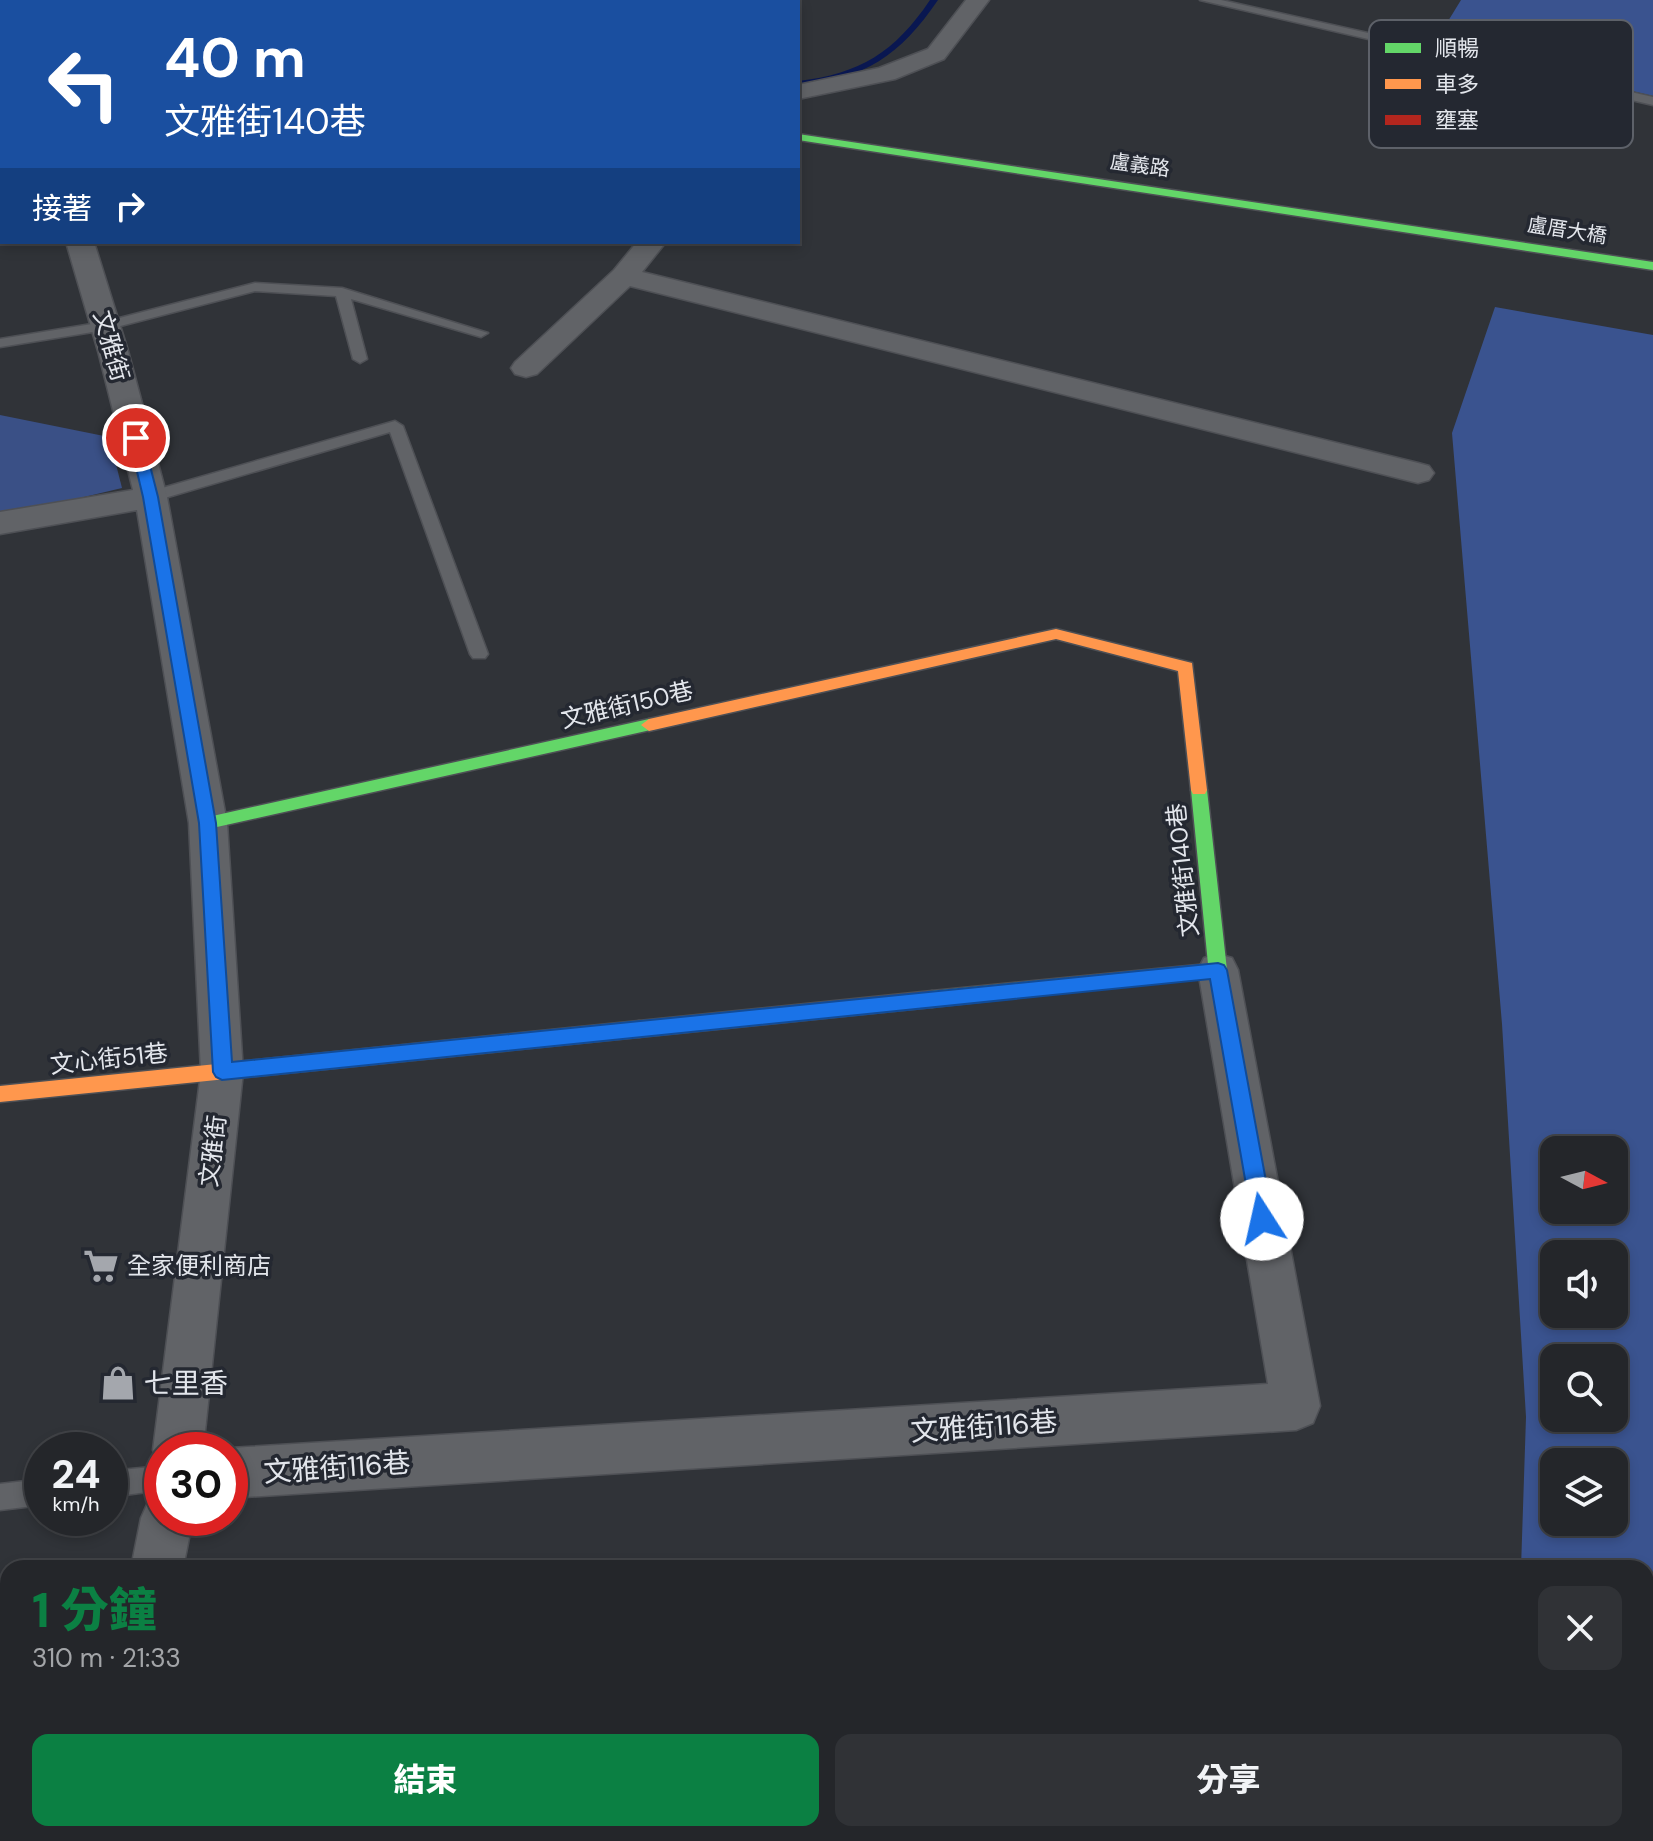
<!DOCTYPE html>
<html lang="zh-TW">
<meta charset="utf-8">
<style>
body{margin:0;font-family:"DM Sans","Noto Sans TC",sans-serif;background:#303236;color:#f1f3f6;height:100vh;display:flex;flex-direction:column;font-size:30px;white-space:nowrap}
*{box-sizing:border-box;margin:0}
p{font-size:26px;color:#a3a5a8}
.icon{flex:none;width:44px;height:44px;fill:none;stroke:currentColor;stroke-width:2;stroke-linecap:round;stroke-linejoin:round}
.map{position:relative;flex:1;overflow:hidden}
.sheet{position:absolute;left:0px;top:1560px;width:1654px;height:282px;display:flex;flex-direction:column;background:#24262a;border-radius:24px 24px 0 0;box-shadow:0 4px 12px #0003,0 0 0 2px #414347}
.sheet>*{flex:none}
.guide{position:absolute;left:0px;top:0px;width:800px;height:244px;box-shadow:0 4px 12px #0003,0 0 0 2px #414347;background:#1a4fa0;color:#fff;overflow:hidden}
.needle{width:52px;rotate:97deg}
.controls{position:absolute;left:1540px;top:1136px;display:grid;gap:16px}
.controls a{display:grid;place-items:center;width:88px;height:88px;border-radius:16px;background:#24262a;box-shadow:0 4px 12px #0003,0 0 0 2px #414347;font-size:40px}
.speed{position:absolute;left:24px;top:1432px;display:flex;gap:16px;font-size:40px;font-weight:700;text-align:center}
.speed>*{display:grid;place-content:center;width:104px;height:104px;border-radius:50%;background:#24262a;box-shadow:0 4px 12px #0003,0 0 0 2px #414347;line-height:1}
.speed small{font-size:20px;font-weight:400}
.speed .limit{border:12px solid #d22;background:#fff;color:#111}
.pin{position:absolute;display:grid;place-items:center;width:68px;height:68px;color:#fff;margin:-34px;border:4px solid #fff;border-radius:50%;box-shadow:0 2px 8px #0007}
.me{position:absolute;width:88px;margin:-44px;rotate:350deg;stroke-linejoin:round;filter:drop-shadow(0 0 6px #0008)}
.turn{display:flex;align-items:center;gap:28px;height:168px;padding:0 32px;font-size:36px}
.turn .icon{width:104px;height:104px;stroke-width:2.5}
.turn b{display:block;font-size:56px;line-height:68px}
.then{display:flex;align-items:center;height:76px;padding:0 32px;background:#0003;gap:16px;font-size:30px}
.round{display:grid;place-items:center;flex:none;width:84px;height:84px;border-radius:16px;background:#303236}
.summary{display:flex;align-items:center;justify-content:space-between;height:136px;padding:0 32px}
h1{font-size:48px;font-weight:800;line-height:60px;color:#0b8043}
.button{display:flex;gap:16px;margin-top:auto;padding:16px 32px}
.button a{flex:1;height:92px;border-radius:16px;background:#0b8043;color:#fff;font-size:32px;font-weight:800;line-height:92px;text-align:center}
.button a+a{background:#303236;color:#f1f3f6}
.map>svg:first-child{display:block}
</style>
<div class="map">
<svg width="1653" height="1841" viewBox="0 0 1653 1841">
<rect width="100%" height="100%" fill="#303338"/>
<path fill="#3a5086" d="M0 415 109 437 122 488 0 517Z"/>
<path fill="#3a538f" fill-rule="evenodd" d="M1461 0H1653V96L1434 44Z
M1495 307 1653 335V1841H1458L1461 1834H1646V1568H1521L1526 1417 1502 1024 1452 433ZM1554 1150H1614V1210H1554ZM1554 1254H1614V1314H1554ZM1554 1358H1614V1418H1554ZM1554 1462H1614V1522H1554Z"/>
<g fill="none" stroke-linecap="round" stroke-linejoin="round">
<path fill="#091751" fill-rule="evenodd" d="M930 0H938C900 56 865 78 798 87V81C860 74 895 52 930 0Z"/>
<g stroke="#4e5055" stroke-width="3">
<path id="lane" d="M300 0H316L318 2H302Z
M1200 0H1221L1653 97V105Z
M255 283 342 288 488 333 481 337 351 299 367 359 360 363 353 359 336 296 255 291 105 330 0 347V339L104 322Z
M395 421 403 426 488 654 485 658H473L470 654 390 432 151 502 143 497 145 493Z
M162 1466V1490L110 1497V1471Z
M42 1479V1505L0 1510V1484Z"/>
</g>
<g stroke="#4e5055" stroke-width="3">
<path id="street" d="M966 0H989L944 59 895 79 798 99V85L879 68 928 49Z
M0 5 2 6V23L0 22Z
M0 217H2V233H0Z
M66 242H94L128 351 167 497 227 823 243 1072 203 1450H162V1468L153 1450 201 1072 189 823 137 510 0 534V512L133 490 98 351Z
M637 242H666L642 272 1418 463 1429 466 1434 473 1429 480 1418 483 630 286 537 374 526 377 515 374 511 368 515 362 614 270Z
M1218 954 1232 958 1238 970 1320 1406 1313 1423 1296 1430 230 1498V1450H226L230 1448 1268 1384 1198 970 1204 958Z
M162 1495V1518H193L183 1568H131L141 1518 149 1500Z
M79 1834H135V1841H77Z"/>
</g>
<g stroke="#4e5055" stroke-width="3">
<path id="fast" d="M798 134 1653 262V270L798 140Z
M649 719 657 725 655 729 208 829 199 823 208 817Z
M1199 784 1207 790 1227 970 1225 975 932 1007 925 1004 923 999 925 994 932 991 1208 964 1191 790Z"/>
</g>
<g stroke="#4e5055" stroke-width="3">
<path id="slow" d="M1056 629 1192 663 1207 790 1205 794H1193L1191 790 1178 671 1056 639 649 731 641 725 649 719Z
M639 1021 646 1023 648 1029 646 1035 639 1037 0 1102V1086Z"/>
</g>
<g stroke="#4e5055" stroke-width="3">
<path id="jam" d="M932 991 939 994 941 999 939 1004 932 1007 639 1037 632 1035 630 1029 632 1023 639 1021Z"/>
</g>
<use href="#lane" fill="#616367" fill-rule="evenodd"/>
<use href="#street" fill="#616367" fill-rule="evenodd"/>
<use href="#fast" fill="#63d668" fill-rule="evenodd"/>
<use href="#slow" fill="#ff974d" fill-rule="evenodd"/>
<use href="#jam" fill="#b3261e" fill-rule="evenodd"/>
</g>
<path fill="#1a73e8" stroke="#114b97" stroke-width="2" d="M136 434 143 438 158 497 216 823 232 1062 1218 963 1224 965 1227 970 1273 1219 1270 1226 1262 1228 1255 1226 1252 1219 1210 979 222 1080 216 1077 213 1072 199 823 143 497 129 438Z"/>
<defs>
<g id="supermarket-bare" transform="scale(2.76)"><path d="M-6-5.5h2.5l.6 2H6L4.5 2H-2.5L-4.4-4H-6ZM-1.5 3.2a1.3 1.3 0 1 0 .1 0ZM3 3.2a1.3 1.3 0 1 0 .1 0Z" fill="#a4a7ad" stroke="#242831" stroke-width="2.5" paint-order="stroke"/></g>
<g id="shop-bare" transform="scale(2.76)"><path d="M-5-2.5h2.3a2.7 3.5 0 0 1 5.4 0H5L5.5 6h-11ZM-1.5-2.5h3a1.5 2.3 0 0 0-3 0Z" fill="#a4a7ad" stroke="#242831" stroke-width="2.5" paint-order="stroke"/></g>
</defs>
<g fill-rule="evenodd">
<use href="#supermarket-bare" x="101" y="1266"/>
<use href="#shop-bare" x="118" y="1383"/>
</g>
<g text-anchor="middle" stroke-width="7" stroke-linejoin="round" paint-order="stroke">
<g font-size="20" fill="#e3e6ec" stroke="#242831">
<text transform="translate(1140 165) rotate(8)" y="7">盧義路</text>
<text transform="translate(1567 230) rotate(9)" y="7">盧厝大橋</text>
</g>
<g font-size="24" fill="#e3e6ec" stroke="#242831">
<text transform="translate(111 346) rotate(74)" y="8">文雅街</text>
<text transform="translate(627 705) rotate(-13)" y="8">文雅街150巷</text>
<text transform="translate(1183 870) rotate(-96)" y="8">文雅街140巷</text>
<text transform="translate(109 1059) rotate(-6)" y="8">文心街51巷</text>
<text transform="translate(213 1151) rotate(-83)" y="8">文雅街</text>
</g>
<g font-size="24" fill="#e3e6ec" stroke="#242831" text-anchor="start">
<text x="127" y="1274">全家便利商店</text>
</g>
<g font-size="28" fill="#e3e6ec" stroke="#242831" text-anchor="start">
<text x="144" y="1393">七里香</text>
</g>
<g font-size="28" fill="#e3e6ec" stroke="#242831">
<text transform="translate(984 1426) rotate(-4)" y="10">文雅街116巷</text>
<text transform="translate(337 1467) rotate(-4)" y="10">文雅街116巷</text>
</g>
</g>
<rect x="1369" y="20" width="264" height="128" rx="12" fill="#242831" stroke="#5d6169" stroke-width="2"/>
<rect x="1385" y="43" width="36" height="10" fill="#63d668"/>
<rect x="1385" y="79" width="36" height="10" fill="#ff974d"/>
<rect x="1385" y="115" width="36" height="10" fill="#b3261e"/>
<g font-size="22" fill="#e3e6ec">
<text x="1435" y="56">順暢</text>
<text x="1435" y="92">車多</text>
<text x="1435" y="128">壅塞</text>
</g>
</svg>
<div class="controls">
<a><svg class="needle" viewBox="-14 -14 28 28"><path d="M0-13l5 13h-10z" fill="#e53935"/><path d="M0 13l5-13h-10z" fill="#a3a5a8"/></svg></a>
<a><svg class="icon" aria-label="sound" viewBox="0 0 24 24"><path d="M4 9h4l5-4v14l-5-4H4zM17 9q2 3 0 6"/></svg></a>
<a><svg class="icon" aria-label="search" viewBox="0 0 24 24"><circle cx="10" cy="10" r="6"/><path d="M15 15l6 6"/></svg></a>
<a><svg class="icon" aria-label="layers" viewBox="0 0 24 24"><path d="M12 4l9 5-9 5-9-5zM3 14l9 5 9-5"/></svg></a>
</div>
<div class="speed"><div>24<small>km/h</small></div><div class="limit">30</div></div>
<div class="pin" style="left:136px;top:438px;background:#d93025"><svg class="icon" aria-label="arrive" viewBox="0 0 24 24"><path d="M6 21V4h12l-3 4 3 4H6"/></svg></div>
<svg class="me" style="left:1262px;top:1219px" viewBox="-20 -20 40 40"><circle r="19" fill="#fff"/><path d="M0-13L10 11 0 6-10 11z" fill="#1a73e8"/></svg>
<div class="guide">
<div class="turn"><svg class="icon" aria-label="left" viewBox="0 0 24 24"><path d="M17 20v-9H6M10 6l-5 5 5 5"/></svg><div><b>40 m</b>文雅街140巷</div></div>
<div class="then">接著<svg class="icon" aria-label="right" viewBox="0 0 24 24"><path d="M7 20v-9h11M14 6l5 5-5 5"/></svg></div>
</div>
<section class="sheet">
<div class="summary"><div><h1>1 分鐘</h1><p>310 m · 21:33</p></div><a class="round"><svg class="icon" aria-label="close" viewBox="0 0 24 24"><path d="M6 6l12 12M18 6L6 18"/></svg></a></div>
<div class="button"><a>結束</a><a>分享</a></div>
</section>
</div>
